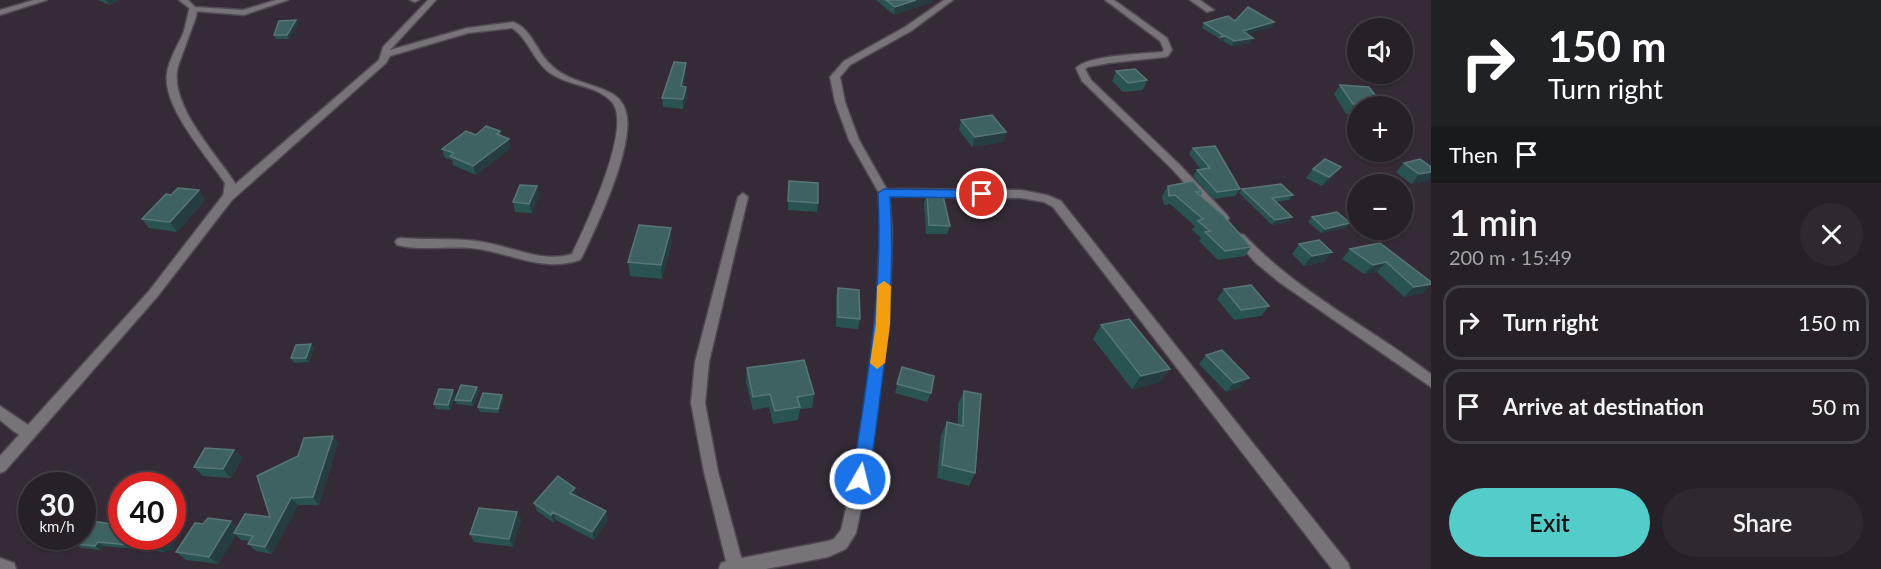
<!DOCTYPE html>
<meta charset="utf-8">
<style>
body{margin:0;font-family:Lato,sans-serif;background:#2f2831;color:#f1f3f6;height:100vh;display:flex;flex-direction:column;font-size:22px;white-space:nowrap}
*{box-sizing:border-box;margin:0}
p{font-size:20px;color:#a4a3a8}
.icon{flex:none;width:33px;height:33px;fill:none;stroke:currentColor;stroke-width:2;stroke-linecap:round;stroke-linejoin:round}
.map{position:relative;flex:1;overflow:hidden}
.side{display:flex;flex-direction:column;background:#272029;width:450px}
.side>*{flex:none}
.guide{background:#202124;color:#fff;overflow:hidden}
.buttons{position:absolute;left:1347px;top:18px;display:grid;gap:12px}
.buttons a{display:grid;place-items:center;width:66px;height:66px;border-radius:50%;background:#272029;box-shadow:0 2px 4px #0004,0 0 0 2px #433e46;font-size:30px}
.speed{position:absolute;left:18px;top:472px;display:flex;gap:12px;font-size:30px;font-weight:700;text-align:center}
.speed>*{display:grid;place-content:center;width:78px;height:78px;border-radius:50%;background:#272029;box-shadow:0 2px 4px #0004,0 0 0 2px #433e46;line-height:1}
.speed small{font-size:15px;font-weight:400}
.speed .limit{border:9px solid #d22;background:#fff;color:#111}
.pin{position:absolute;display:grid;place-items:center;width:51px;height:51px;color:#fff;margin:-26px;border:3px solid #fff;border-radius:50%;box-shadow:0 2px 6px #0007}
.me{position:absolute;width:66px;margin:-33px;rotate:8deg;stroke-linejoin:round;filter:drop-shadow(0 0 4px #0008)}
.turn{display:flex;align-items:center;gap:21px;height:126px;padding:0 18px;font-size:27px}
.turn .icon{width:78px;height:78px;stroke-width:2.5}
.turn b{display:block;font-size:42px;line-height:51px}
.then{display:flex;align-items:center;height:57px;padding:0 18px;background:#0003;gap:12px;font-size:22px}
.round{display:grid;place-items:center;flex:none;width:63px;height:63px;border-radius:32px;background:#2f2831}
.overview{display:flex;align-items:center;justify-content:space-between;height:102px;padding:0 18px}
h1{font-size:36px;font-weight:600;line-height:45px}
.button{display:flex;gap:12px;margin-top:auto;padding:12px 18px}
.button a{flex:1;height:69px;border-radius:36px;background:#53cdca;color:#111;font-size:24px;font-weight:600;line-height:69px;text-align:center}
.button a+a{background:#2f2831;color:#f1f3f6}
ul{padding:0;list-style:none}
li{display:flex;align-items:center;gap:18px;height:75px;margin:0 12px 9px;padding:0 6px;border:3px solid #433e46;border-radius:18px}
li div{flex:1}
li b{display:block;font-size:22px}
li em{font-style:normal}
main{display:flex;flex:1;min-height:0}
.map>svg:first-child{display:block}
</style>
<main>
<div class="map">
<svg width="1431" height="569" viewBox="0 0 1431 569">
<rect width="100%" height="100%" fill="#342b37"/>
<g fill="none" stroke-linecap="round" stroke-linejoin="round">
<g stroke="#514853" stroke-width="3">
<path id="minor" d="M34 0H47L0 15V10Z
M1105 0H1114L1167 38 1172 50 1168 56 1165 57 1109 63 1088 67 1085 69 1091 80 1180 165 1227 215 1229 218 1227 221H1219L1172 169 1082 81 1076 68C1089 55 1142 54 1162 52L1164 50 1160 41Z
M1190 0H1200L1214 10 1207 12Z
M190 7 197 9 196 17 178 66C168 104 215 152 235 183L233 197 228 201 223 197 225 183C207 156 162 107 167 73 169 59 177 47 183 34 186 25 187 16 190 7Z
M513 22C532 29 536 51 550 64 566 81 593 83 613 94 620 99 624 104 626 112 635 145 597 226 582 257L580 260C540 273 510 252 471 248 447 246 420 251 397 245L395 242 397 239 401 238C426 240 451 238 476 241 507 244 540 264 572 254 585 227 633 127 612 102 597 85 568 86 550 73 533 61 529 39 512 28L468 33 390 56 386 63 383 64 379 61 383 52 467 28Z
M884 189 1021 190 1047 195 1061 201 1348 563 1350 569H1332L1053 207 1044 202 1021 198 880 196 879 193 880 190Z
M743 193 748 197 709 362 705 403 718 472 744 568 728 569 704 472 691 403 695 362 738 197Z
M1240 234 1244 235C1300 294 1367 325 1431 374V387L1279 282 1256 263 1236 241 1234 238 1236 235Z
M0 406 34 429 36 433 34 437C22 441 9 427 0 420Z"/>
</g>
<g stroke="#514853" stroke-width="3">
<path id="tertiary" d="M179 0H188L195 7 243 10 276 0H288L244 15 193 11Z
M410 0H419L415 2Z
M428 0H436L390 50 386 63 232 200 157 297 5 471 0 473V456L149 291 224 194 379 60 383 47Z
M944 0H953L911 31 850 65 840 77 845 102 859 140 889 193 892 231 889 324 867 479 856 533 846 549 828 557 766 569H719L721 563 727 561 828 541 834 539 841 530 853 479 877 324 880 231 879 193 849 140 835 102 830 77 844 61 905 27Z
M0 558 14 563 16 569H0Z"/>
</g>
<use href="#minor" fill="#787379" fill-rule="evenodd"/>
<use href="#tertiary" fill="#787379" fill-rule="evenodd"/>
</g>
<path fill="#295351" d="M98 0H119L109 5Z
M876 0H932V2L894 15Z
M1235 21 1274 22 1272 27 1247 34 1250 43 1232 46 1223 41 1218 42 1220 39 1202 28 1204 23Z
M298 25 289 39H276L274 35Z
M1116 71 1147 80 1143 90 1123 92 1112 81Z
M686 72 683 87H686L687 96 683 109 663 107 662 98Z
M1340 85 1383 106H1358V115L1346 114 1334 94Z
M961 120 1006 132 1003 142 972 147 959 130Z
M500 131 501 135 509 139 511 148 476 175 453 165 452 160 445 158 442 149 476 135Z
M1193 148 1240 189 1235 196 1213 199 1193 176 1197 170 1201 169 1189 154Z
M1404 163 1431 167V176L1427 181 1411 184 1396 172Z
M1341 167 1334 176 1322 186 1306 178 1313 169Z
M789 181 818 203 817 212 788 210Z
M1168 186 1202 192 1200 196 1251 247 1245 256 1218 260 1199 241 1201 238 1192 230 1195 226 1170 204 1164 205 1162 196Z
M1242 189 1293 195 1289 200 1276 202 1288 222 1272 225 1239 193Z
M199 190 205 200 177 232 149 228 142 219 171 195Z
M927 194 950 226 947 234H926L924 203Z
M539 195 532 213 515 212 513 202Z
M1312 217 1350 223 1346 228 1321 233 1308 222Z
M672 242 662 279 630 276 628 262Z
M1380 243 1423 293 1404 297 1377 272 1364 274 1342 259 1350 249Z
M1299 244 1332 252 1324 262 1304 266 1292 254Z
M838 288 860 319 858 329 836 327V298Z
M1224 289 1269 306 1261 316 1234 320 1217 299Z
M1101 325 1160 382 1132 389 1093 339Z
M311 344 314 349 309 362 294 363 291 358Z
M1206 355 1241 387 1226 392 1199 364Z
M902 367 931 393 927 402 895 393Z
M747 368 814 394 812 408 800 409 798 420 773 424 769 407 753 410 746 382Z
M477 387 479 391 473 406 457 404 455 400Z
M453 390 455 395 450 410 436 409 434 404Z
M964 391 975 473 969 486 937 478 941 435 947 422 958 425V404Z
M504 399 499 413 480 412 478 407Z
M338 443 319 505H298L272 554 256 551 248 544 250 541 241 540 236 535 218 564 186 560 176 552 203 524 237 528 270 517Z
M234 450 242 458 231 478 203 476 194 467Z
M577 496 608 520 594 540 556 520 554 523 537 511 534 503Z
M517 512 521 520 513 547 474 542 470 534Z
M175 533 174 549 165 552 103 546 101 550 81 548 75 544 122 537Z"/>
<path fill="#253c40" d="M106 0H119L109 5Z
M916 0H932V2L894 15 895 7Z
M296 20 298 25 289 39 287 35Z
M1274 22 1272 27 1241 36 1243 31Z
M1226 36 1223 41 1218 42 1221 37Z
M1253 38 1250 43 1232 46 1234 41Z
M686 63V72L681 96V86Z
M686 87 687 96 683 109V99Z
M1006 132 1003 142 972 147 975 137Z
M509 139 511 148 476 175 473 166Z
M1341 167 1334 176 1322 186 1329 177Z
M1431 172V176L1427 181 1411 184 1419 174Z
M537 186 539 195 532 213 529 204Z
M199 190 205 200 177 232 170 222Z
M1292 217 1288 222 1272 225 1275 220Z
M1350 223 1346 228 1321 233 1325 229Z
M671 228 672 242 662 279 661 265Z
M1332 252 1324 262 1304 266 1312 256Z
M1386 262 1377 272 1364 274 1373 265Z
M1431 284 1423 293 1404 297 1414 287Z
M311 344 314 349 309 362 306 358Z
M1170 369 1160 382 1132 389 1141 376Z
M1249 378 1241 387 1226 392 1234 383Z
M477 387 479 391 473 406 471 401Z
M453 390 455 395 450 410 448 405Z
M502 395 504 399 499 413 498 409Z
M333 436 338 443 319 505 313 497Z
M234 450 242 458 231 478 223 469Z
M575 488 577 496 570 493Z
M291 498 298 505 272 554 265 547Z
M606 511 608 520 594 540 592 532Z
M517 512 521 520 513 547 509 539Z
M553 512 556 520 554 523 551 515Z
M231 521 239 529 234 533 236 535 218 564 209 557Z
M172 531 175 533 174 549 165 552 160 548 170 537H172Z
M98 542 103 546 101 550 95 546Z"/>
<path fill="#3e6262" stroke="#587677" stroke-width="1.5" d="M886 0H916L895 7Z
M1248 7 1274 22 1243 31 1253 38 1234 41 1226 36 1221 37 1223 35 1204 23 1228 16 1235 21Z
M296 20 287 35H274L279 21Z
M674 62 686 63 681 86 686 87 683 99 662 98Z
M1135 69 1147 80 1128 83 1116 71Z
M1340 85 1369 87 1383 106 1353 104Z
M992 115 1006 132 975 137 961 120Z
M486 126 500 131 497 134 509 139 473 166 450 156 454 153 442 149 466 131 476 135Z
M1215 146 1240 189 1217 192 1197 170 1210 168 1193 148Z
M1325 159 1341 167 1329 177 1313 169Z
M1420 159 1431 167V172L1419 174 1404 163Z
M789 181 818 183V203L788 201Z
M1193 181 1202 192H1196L1223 215 1251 247 1225 251 1205 232 1210 231 1198 221 1203 219 1175 195 1169 196 1168 186Z
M1281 184 1293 195 1272 198 1292 217 1275 220 1242 189Z
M520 185 537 186 529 204 513 202Z
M178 188 199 190 170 222 142 219 166 194 171 195Z
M927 194 943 196 950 226 929 225Z
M1337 212 1350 223 1325 229 1312 217Z
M639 225 671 228 661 265 628 262Z
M1319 240 1332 252 1312 256 1299 244Z
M1380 243 1431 282V284L1414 287 1386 262 1373 265 1350 249Z
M1251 285 1269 306 1241 310 1224 289Z
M838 288 859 290 860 319 838 317Z
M1129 319 1170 369 1141 376 1101 325Z
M311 344 306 358H291L296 345Z
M1222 350 1249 378 1234 383 1206 355Z
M804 360 814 394 797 397 800 407 775 411 770 394 753 397 747 368Z
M902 367 934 376 931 393 897 384Z
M461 385 477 387 471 401 455 400Z
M439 389 453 390 448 405 434 404Z
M964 391 981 394 975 473 942 465 947 422 963 426Z
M483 393 502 395 498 409 478 407Z
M333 436 313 497 291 498 265 547 248 544 253 536 234 533 245 514 270 517 257 476 298 456 304 438Z
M205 448 234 450 223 469 194 467Z
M558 476 575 488 570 493 606 511 592 532 553 512 551 515 534 503Z
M479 508 517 512 509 539 470 534Z
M208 518 231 521 209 557 176 552 195 523 203 524Z
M91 521 120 525 122 523V537H170L169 545 160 548 98 542 95 546 75 544 80 537H82V533Z"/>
<path fill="#1a73e8" stroke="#114b97" stroke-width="1.5" d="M884 189 982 190 988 194 982 198 890 197C897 292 882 385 869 479L866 484 860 486 854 484 852 479C867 382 883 292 878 193Z"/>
<path fill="#f59e0b" d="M884 281 891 286 890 324 885 363 877 369 870 363 876 324 877 286Z"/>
</svg>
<div class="buttons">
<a><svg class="icon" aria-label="sound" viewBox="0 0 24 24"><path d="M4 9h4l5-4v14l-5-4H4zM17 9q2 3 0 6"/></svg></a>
<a>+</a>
<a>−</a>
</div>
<div class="speed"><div>30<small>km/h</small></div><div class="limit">40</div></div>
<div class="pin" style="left:982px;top:194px;background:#d93025"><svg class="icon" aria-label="arrive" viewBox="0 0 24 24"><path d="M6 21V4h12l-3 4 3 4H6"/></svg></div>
<svg class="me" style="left:860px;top:479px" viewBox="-20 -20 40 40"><circle r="17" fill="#1a73e8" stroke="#fff" stroke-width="3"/><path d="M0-11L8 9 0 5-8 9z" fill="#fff"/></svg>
</div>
<section class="side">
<div class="guide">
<div class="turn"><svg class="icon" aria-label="right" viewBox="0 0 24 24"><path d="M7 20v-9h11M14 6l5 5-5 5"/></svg><div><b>150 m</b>Turn right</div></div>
<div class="then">Then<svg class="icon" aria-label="arrive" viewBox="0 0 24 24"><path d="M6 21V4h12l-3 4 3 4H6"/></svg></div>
</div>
<div class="overview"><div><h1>1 min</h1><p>200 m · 15:49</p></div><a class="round"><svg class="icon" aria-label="close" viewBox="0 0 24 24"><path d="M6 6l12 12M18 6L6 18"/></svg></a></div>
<ul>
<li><svg class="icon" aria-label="right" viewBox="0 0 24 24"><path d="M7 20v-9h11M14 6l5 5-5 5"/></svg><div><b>Turn right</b></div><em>150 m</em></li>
<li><svg class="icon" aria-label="arrive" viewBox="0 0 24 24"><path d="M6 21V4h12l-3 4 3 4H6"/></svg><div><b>Arrive at destination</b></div><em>50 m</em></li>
</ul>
<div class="button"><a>Exit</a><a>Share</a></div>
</section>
</main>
